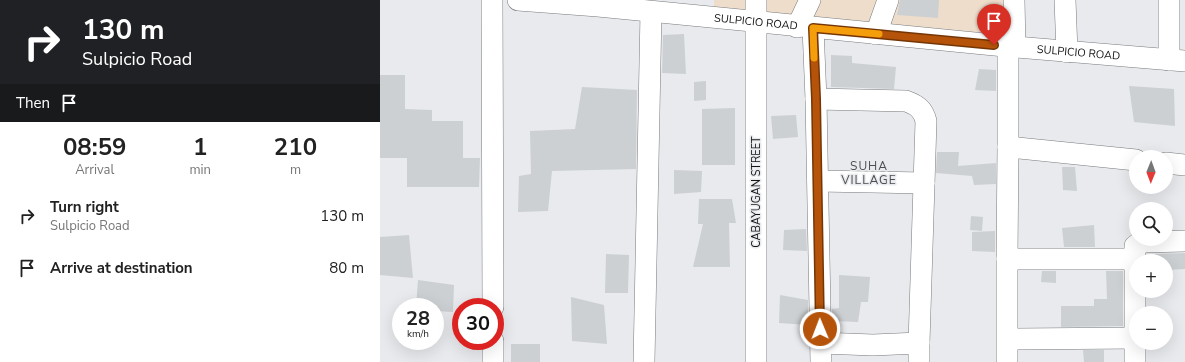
<!DOCTYPE html>
<meta charset="utf-8">
<style>
body{margin:0;font-family:"Nunito Sans",sans-serif;background:#f6f6f6;color:#222;height:100vh;display:flex;flex-direction:column;font-size:15px;white-space:nowrap}
*{box-sizing:border-box;margin:0}
p{font-size:13px;color:#767676}
.icon{flex:none;width:22px;height:22px;fill:none;stroke:currentColor;stroke-width:2;stroke-linecap:round;stroke-linejoin:round}
.map{position:relative;flex:1;overflow:hidden}
.panel{display:flex;flex-direction:column;background:#fff;width:380px}
.panel>*{flex:none}
.top-card{background:#202124;color:#fff;overflow:hidden}
.needle{width:26px;rotate:181deg}
.tools{position:absolute;left:749px;top:150px;display:grid;gap:8px}
.tools a{display:grid;place-items:center;width:44px;height:44px;border-radius:50%;background:#fff;box-shadow:0 4px 16px #0002;font-size:20px}
.speed{position:absolute;left:12px;top:298px;display:flex;gap:8px;font-size:20px;font-weight:700;text-align:center}
.speed>*{display:grid;place-content:center;width:52px;height:52px;border-radius:50%;background:#fff;box-shadow:0 4px 16px #0002;line-height:1}
.speed small{font-size:10px;font-weight:400}
.speed .limit{border:6px solid #d22;background:#fff;color:#111}
.pin{position:absolute;display:grid;place-items:center;width:34px;height:34px;color:#fff;margin:-41px -17px;border-radius:50% 50% 50% 0;rotate:-45deg;box-shadow:0 0 4px #0007}
.pin .icon{rotate:45deg}
.me{position:absolute;width:44px;margin:-22px;rotate:359deg;stroke-linejoin:round;filter:drop-shadow(0 0 3px #0008)}
.turn{display:flex;align-items:center;gap:14px;height:84px;padding:0 16px;font-size:18px}
.turn .icon{width:52px;height:52px;stroke-width:2.5}
.turn b{display:block;font-size:28px;line-height:34px}
.then{display:flex;align-items:center;height:38px;padding:0 16px;background:#0003;gap:8px;font-size:15px}
.eta{display:flex;justify-content:space-evenly;align-items:center;height:68px;text-align:center}
.eta b{font-size:24px;font-weight:700;line-height:28px}
ul{padding:0;list-style:none}
li{display:flex;align-items:center;gap:12px;height:52px;padding:0 16px}
li div{flex:1}
li b{display:block;font-size:15px}
li em{font-style:normal}
main{display:flex;flex:1;min-height:0}
.map>svg:first-child{display:block}
</style>
<main>
<section class="panel">
<div class="top-card">
<div class="turn"><svg class="icon" aria-label="right" viewBox="0 0 24 24"><path d="M7 20v-9h11M14 6l5 5-5 5"/></svg><div><b>130 m</b>Sulpicio Road</div></div>
<div class="then">Then<svg class="icon" aria-label="arrive" viewBox="0 0 24 24"><path d="M6 21V4h12l-3 4 3 4H6"/></svg></div>
</div>
<div class="eta">
<div><b>08:59</b><p>Arrival</p></div>
<div><b>1</b><p>min</p></div>
<div><b>210</b><p>m</p></div>
</div>
<ul>
<li><svg class="icon" aria-label="right" viewBox="0 0 24 24"><path d="M7 20v-9h11M14 6l5 5-5 5"/></svg><div><b>Turn right</b><p>Sulpicio Road</p></div><em>130 m</em></li>
<li><svg class="icon" aria-label="arrive" viewBox="0 0 24 24"><path d="M6 21V4h12l-3 4 3 4H6"/></svg><div><b>Arrive at destination</b></div><em>80 m</em></li>
</ul>
</section>
<div class="map">
<svg width="805" height="362" viewBox="0 0 805 362">
<rect width="100%" height="100%" fill="#e8eaed"/>
<path fill="#efddcc" d="M334 0H628L629 35 487 23 334 8Z"/>
<path fill="#cdd0d2" d="M520 0H559L558 18 517 15Z
M304 34 306 74 282 73 283 35Z
M451 55 472 56V63L516 67 514 89 451 87Z
M599 69 616 70V91L595 90Z
M0 75H25V109L52 110V121H83V158H100L99 187H27V158H0Z
M326 81V100L314 101V82Z
M749 86 794 89 795 126 754 122Z
M202 87 257 90 256 169 172 171 168 211 138 212 139 176 151 174 150 131 195 129Z
M355 108V165H322V109Z
M416 115 418 137 393 139 391 116Z
M557 152H579L578 166 616 163V184L594 185 592 176 556 173Z
M682 167H695L697 191 683 190Z
M294 170 322 171 321 192 294 194Z
M319 199H352L356 223H349L350 267H313L323 224H318Z
M591 216 603 217 602 231 590 230Z
M714 225 715 247H684L682 228Z
M426 229 427 251 403 250 404 230Z
M615 231V252L592 251V232Z
M29 235 33 278 0 275V237Z
M805 253V269L786 270V261H776L775 254Z
M226 254 249 255 248 293H225Z
M662 271H676V283L661 282Z
M726 271H743V326L681 327V306H714V299H727Z
M459 275 490 277 488 302H481L478 322 452 321V309L459 308Z
M38 280 74 285 73 312 55 311V307H36Z
M400 295 428 300V325L399 323Z
M191 297 224 305 227 344 192 341Z
M131 344H160V362H131Z
M703 350H724V362H704Z"/>
<g fill="none" stroke-linecap="round" stroke-linejoin="round">
<g stroke="#787b7d" stroke-width="22">
<g id="minor">
<path d="M112 0 113 307"/>
<path id="s1" d="M138 0 218 6 635 47 805 61"/>
<path d="M376 0V362"/>
<path d="M634 0 635 47"/>
<path d="M685 0 687 52"/>
<path d="M789 0V60"/>
<path d="M417 27 430 0"/>
<path d="M433 28 436 99 441 362"/>
<path d="M496 34 508 0"/>
<path d="M436 99 526 101C537 105 543 109 546 121L539 343V362"/>
<path d="M628 147 756 160"/>
<path d="M786 163 805 165"/>
<path d="M438 181 544 183"/>
<path d="M627 259H755"/>
<path d="M628 339 755 338"/>
<path d="M113 341V362"/>
<path d="M441 343 493 345 539 343"/>
<path d="M264 362 271 12"/>
<path d="M627 362V259L628 147V46"/>
<path d="M755 362V246L759 243 764 242 805 241"/>
</g>
</g>
<use href="#minor" stroke="#fff" stroke-width="21"/>
</g>
<g fill="none" stroke-linecap="round" stroke-linejoin="round">
<g stroke="#753606" stroke-width="10">
<path id="route" d="M440 329 436 99 433 28 614 45"/>
</g>
<use href="#route" stroke="#b45309" stroke-width="7"/>
<path stroke="#f59e0b" stroke-width="7" d="M434 58 433 28 499 34"/>
</g>
<g text-anchor="middle" stroke-width="3" stroke-linejoin="round" paint-order="stroke">
<g font-size="11" fill="#131415" stroke="#e8eaed">
<text dy="4" stroke="none"><textPath href="#s1" startOffset="239">SULPICIO ROAD</textPath></text>
<text dy="4" stroke="none"><textPath href="#s1" startOffset="563">SULPICIO ROAD</textPath></text>
<text transform="translate(376 192) rotate(-90)" y="4">CABAYUGAN STREET</text>
</g>
<g font-size="12" letter-spacing="1" fill="#4c4e51" stroke="#e8eaed">
<text x="489" y="170">SUHA<tspan x="489" dy="14">VILLAGE</tspan></text>
</g>
</g>
</svg>
<div class="tools">
<a><svg class="needle" viewBox="-14 -14 28 28"><path d="M0-13l5 13h-10z" fill="#e53935"/><path d="M0 13l5-13h-10z" fill="#767676"/></svg></a>
<a><svg class="icon" aria-label="search" viewBox="0 0 24 24"><circle cx="10" cy="10" r="6"/><path d="M15 15l6 6"/></svg></a>
<a>+</a>
<a>−</a>
</div>
<div class="speed"><div>28<small>km/h</small></div><div class="limit">30</div></div>
<div class="pin" style="left:614px;top:45px;background:#d93025"><svg class="icon" aria-label="arrive" viewBox="0 0 24 24"><path d="M6 21V4h12l-3 4 3 4H6"/></svg></div>
<svg class="me" style="left:440px;top:329px" viewBox="-20 -20 40 40"><circle r="17" fill="#b45309" stroke="#fff" stroke-width="3"/><path d="M0-11L8 9 0 5-8 9z" fill="#fff"/></svg>
</div>
</main>
